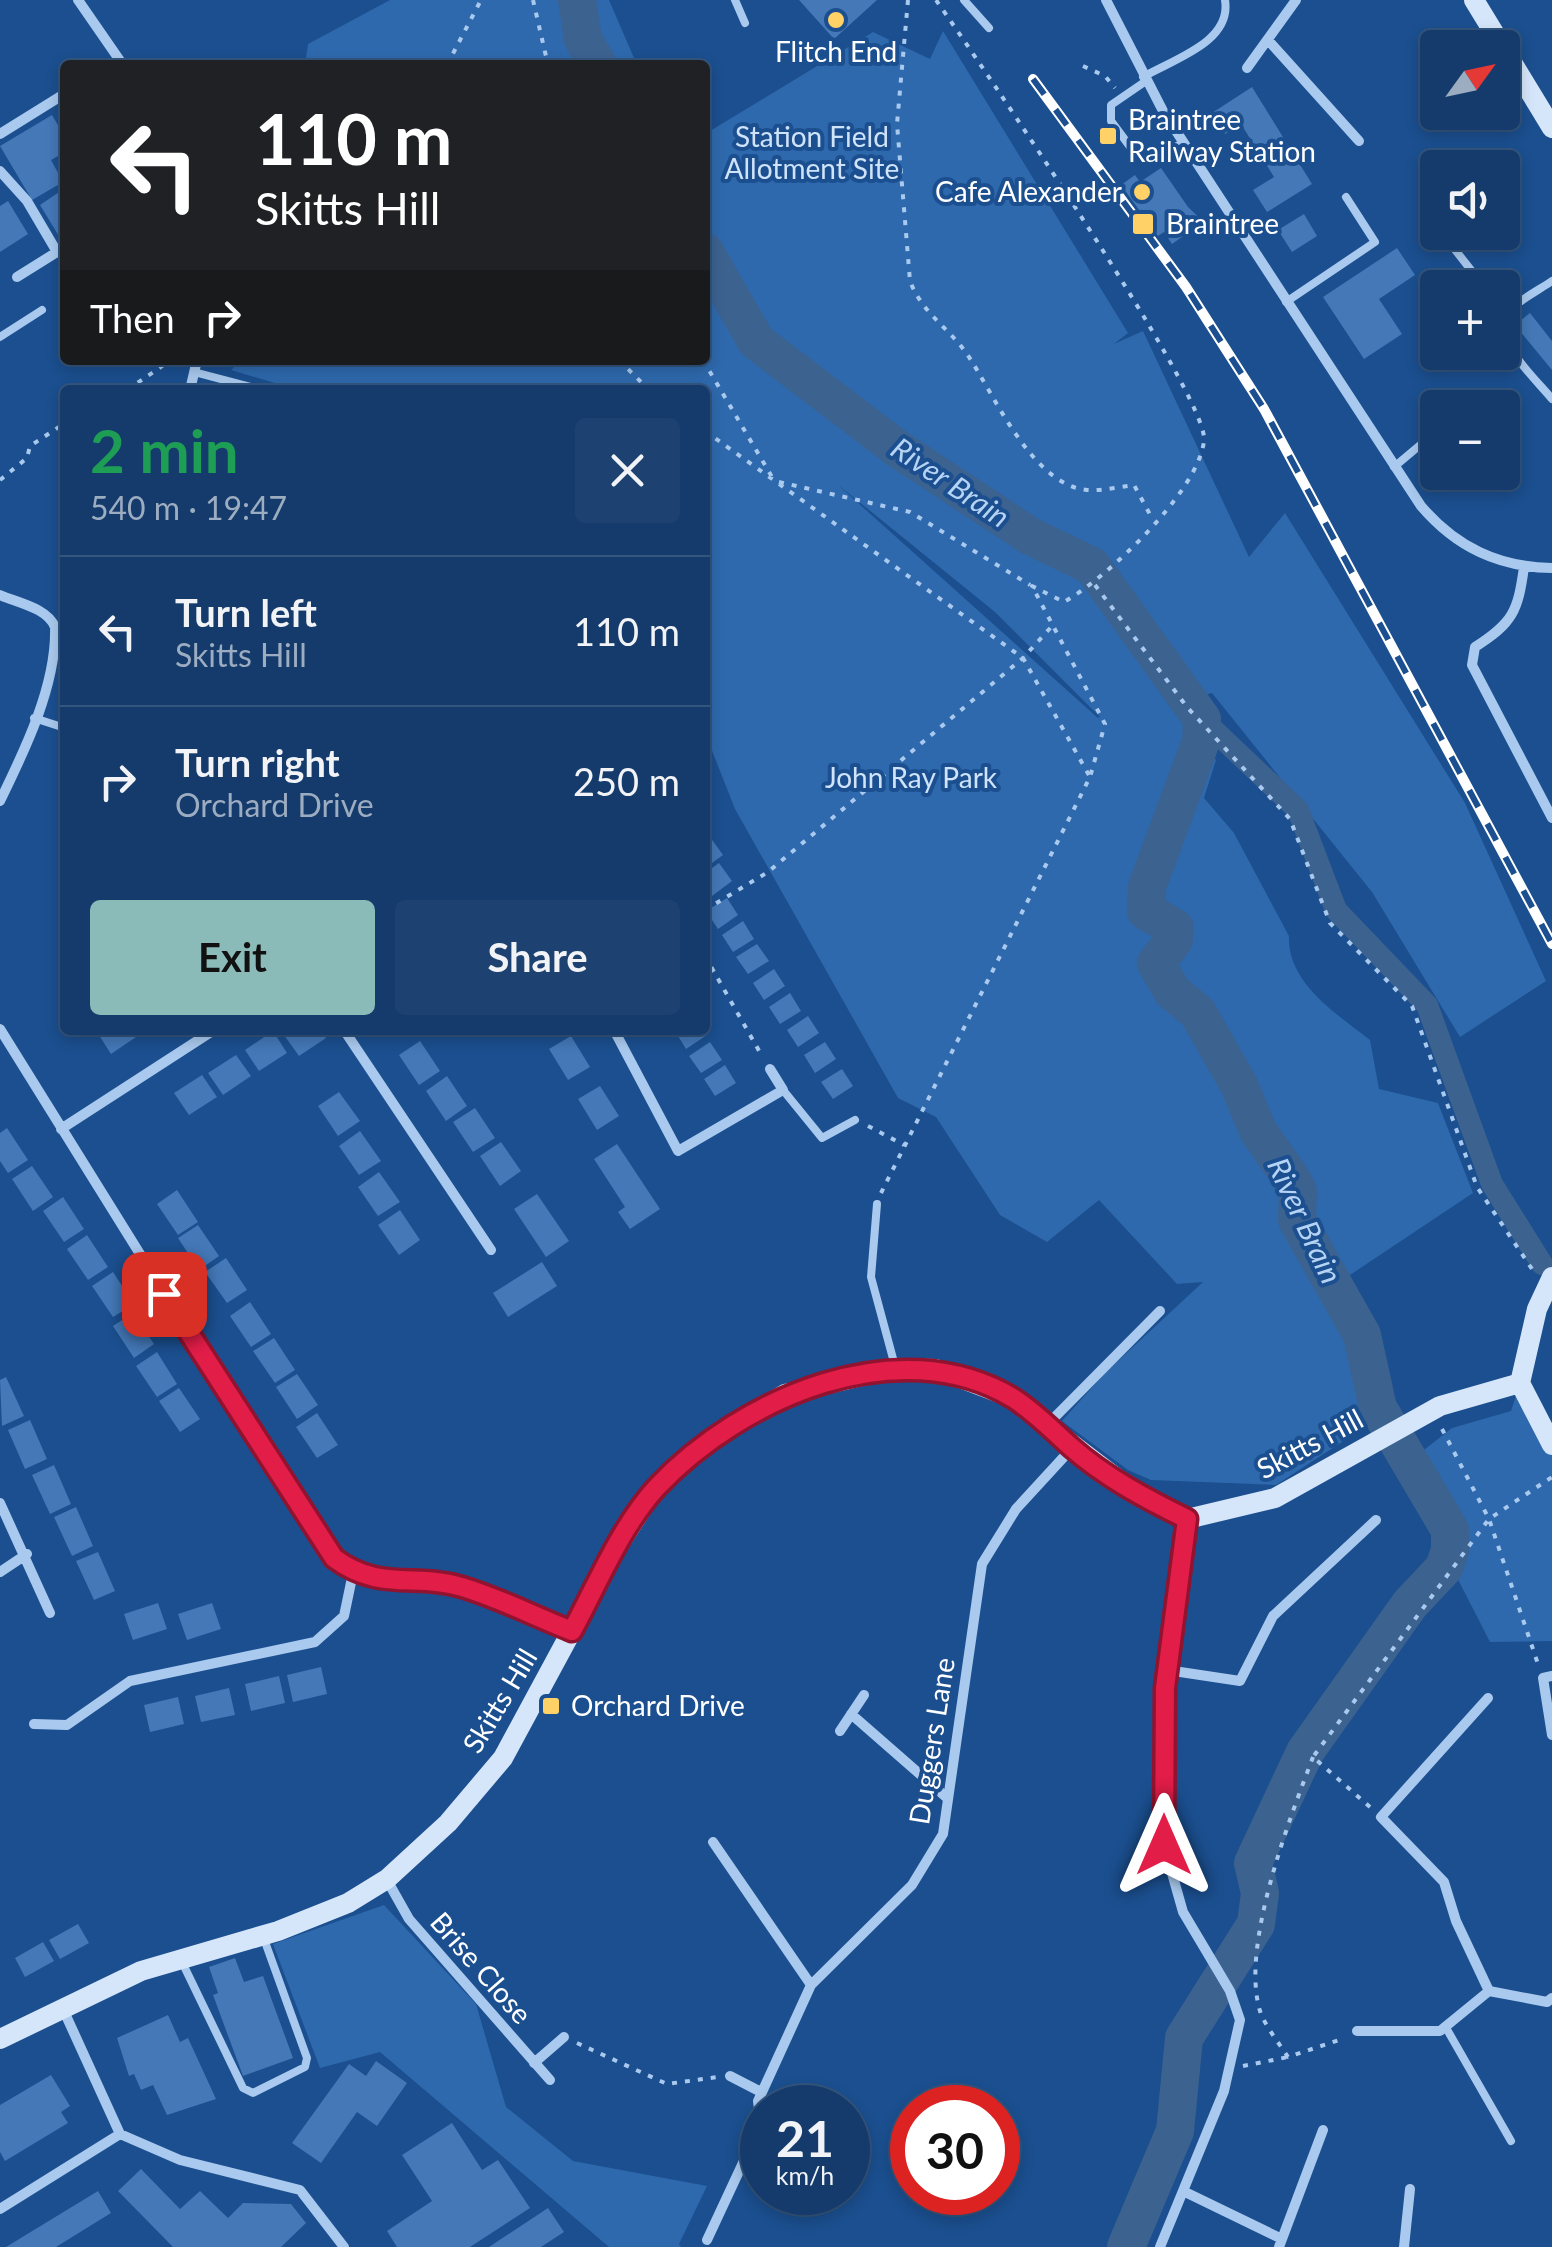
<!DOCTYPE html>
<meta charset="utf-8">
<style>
body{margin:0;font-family:Lato,sans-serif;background:#1d4271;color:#f1f3f6;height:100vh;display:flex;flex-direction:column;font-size:38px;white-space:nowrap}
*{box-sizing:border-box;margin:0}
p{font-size:32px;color:#9dadc1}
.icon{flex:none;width:55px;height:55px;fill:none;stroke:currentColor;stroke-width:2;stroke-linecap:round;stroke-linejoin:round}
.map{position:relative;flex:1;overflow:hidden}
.panel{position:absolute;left:60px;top:385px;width:650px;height:650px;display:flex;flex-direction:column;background:#143b6b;border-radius:10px;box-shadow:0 5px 15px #0003,0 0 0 2px #33557e}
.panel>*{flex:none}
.top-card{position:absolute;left:60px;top:60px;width:650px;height:305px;border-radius:10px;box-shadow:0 5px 15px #0003,0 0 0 2px #33557e;background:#202124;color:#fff;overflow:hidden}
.needle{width:65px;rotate:57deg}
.buttons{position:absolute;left:1420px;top:30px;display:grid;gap:20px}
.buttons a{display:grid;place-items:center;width:100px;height:100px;border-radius:10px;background:#143b6b;box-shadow:0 5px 15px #0003,0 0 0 2px #33557e;font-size:50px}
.speed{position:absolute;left:740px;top:2085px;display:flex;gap:20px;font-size:50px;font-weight:700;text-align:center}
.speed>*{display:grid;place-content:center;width:130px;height:130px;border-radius:50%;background:#143b6b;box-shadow:0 5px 15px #0003,0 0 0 2px #33557e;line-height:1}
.speed small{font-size:25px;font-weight:400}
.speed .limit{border:15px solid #d22;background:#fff;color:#111}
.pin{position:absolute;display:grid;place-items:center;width:85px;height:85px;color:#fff;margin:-42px;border-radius:20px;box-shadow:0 5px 15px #0006}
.me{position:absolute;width:110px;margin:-55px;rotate:0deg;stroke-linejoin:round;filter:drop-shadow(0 0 8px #0008)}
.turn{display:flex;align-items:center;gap:35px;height:210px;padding:0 30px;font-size:45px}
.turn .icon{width:130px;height:130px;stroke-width:2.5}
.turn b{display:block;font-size:70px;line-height:85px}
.then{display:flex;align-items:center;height:95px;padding:0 30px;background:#0003;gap:20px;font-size:38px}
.round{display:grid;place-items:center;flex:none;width:105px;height:105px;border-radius:10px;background:#1d4271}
.headline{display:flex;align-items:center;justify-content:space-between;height:170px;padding:0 30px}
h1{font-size:60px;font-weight:700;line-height:75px;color:#1e9e55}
.primary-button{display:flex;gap:20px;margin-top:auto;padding:20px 30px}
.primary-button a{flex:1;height:115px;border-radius:10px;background:#8bbbb9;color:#111;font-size:40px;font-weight:700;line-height:115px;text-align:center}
.primary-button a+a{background:#1d4271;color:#f1f3f6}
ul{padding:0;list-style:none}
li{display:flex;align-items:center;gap:30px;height:150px;padding:0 30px;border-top:2px solid #33557e}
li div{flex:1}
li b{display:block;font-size:38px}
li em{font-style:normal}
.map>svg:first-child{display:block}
</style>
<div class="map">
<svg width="1552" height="2247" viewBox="0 0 1552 2247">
<rect width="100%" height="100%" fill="#1b4f8f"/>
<path fill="#2e69ad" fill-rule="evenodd" d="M390 0H609L637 65H305L308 44Z
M943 31 1128 333 1114 344 1143 331 1249 557 1285 513 1465 803 1546 981 1460 1037 1372 892 1212 693 1168 704 1216 760 1204 798 1234 833 1289 936C1287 983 1337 1014 1370 1040L1379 1089 1438 1103 1473 1193 1326 1291 1337 1309 1371 1423 1276 1485 1151 1480 1128 1470 1062 1421 1105 1373 1203 1282 1177 1284 1099 1200 1047 1242 1000 1215 936 1117 898 1098 735 809 705 733V390H298L231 370 241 360H705V134L873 32 930 59ZM837 484 995 612 1100 717 1098 718Z
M1520 1383 1552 1453V1641L1490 1642 1448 1560 1459 1518 1420 1453 1452 1428 1511 1411Z
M384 1905 476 2004 506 2107 573 2161 707 2186 679 2244 681 2247H609L380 2052 320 2068 273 1944Z"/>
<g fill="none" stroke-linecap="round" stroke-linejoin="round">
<path stroke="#3c6290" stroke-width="22" d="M1202 719 1298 810 1336 910 1427 1005 1492 1184 1542 1264"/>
<path stroke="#3c6290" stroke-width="38" d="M577 0 583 39 598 65
M705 252 756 341 898 449 1030 536 1092 566 1202 719 1201 741 1147 887 1146 911 1175 928 1174 940 1156 963 1172 991 1198 1013 1239 1085 1258 1131 1291 1178 1298 1191 1297 1220 1362 1335 1378 1408 1450 1530V1550L1444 1568 1410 1604 1305 1752 1253 1863 1260 1893 1256 1924 1184 2038 1175 2131 1126 2247"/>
</g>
<path fill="#4478b7" d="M799 0H877L834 39Z
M1252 87 1312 184 1267 212 1253 190 1274 177 1241 124 1225 134 1212 113Z
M52 115 65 137V152L51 160 63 182 32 200 0 146Z
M1161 168 1188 207 1213 231 1204 237 1196 227 1172 244 1164 232 1158 236 1121 185 1135 175 1140 182Z
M65 188V246L40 205Z
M8 201 28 234 0 252V206Z
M1304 214 1317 236 1292 252 1278 230Z
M1397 248 1415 275 1379 299 1402 334 1364 359 1323 297Z
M1530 313 1552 341V370L1515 325Z
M710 837 723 855 705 868V840Z
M719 863 732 881 712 896 705 886V873Z
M727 898 738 915 718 929 706 911Z
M743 921 754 939 733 952 722 935Z
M757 944 769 961 748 974 736 957Z
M774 969 785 986 764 1000 753 983Z
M790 993 801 1011 780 1024 769 1007Z
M808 1016 819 1033 798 1047 787 1030Z
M136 1030 139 1035 111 1054 97 1032Z
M291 1030H321L326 1038 299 1056 284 1035Z
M704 1030 707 1035 686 1049 675 1031Z
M273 1031 287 1053 259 1071 245 1050Z
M571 1036 590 1067 568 1080 549 1049Z
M420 1041 440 1071 419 1085 399 1055Z
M710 1042 722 1060 701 1073 689 1056Z
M825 1042 836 1059 815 1073 804 1055Z
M236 1055 251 1076 223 1095 208 1073Z
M725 1065 736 1083 715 1096 704 1079Z
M842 1069 853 1086 833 1099 821 1082Z
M202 1075 217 1097 189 1115 174 1093Z
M447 1076 467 1106 446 1121 426 1091Z
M600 1086 619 1116 597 1130 578 1099Z
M339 1092 360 1121 338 1136 318 1106Z
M475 1108 495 1138 473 1152 453 1122Z
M7 1128 28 1160 8 1173 0 1161V1133Z
M360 1131 381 1161 359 1175 339 1146Z
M501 1142 521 1171 500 1186 480 1156Z
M617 1144 660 1209 630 1229 618 1212 625 1207 594 1159Z
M32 1166 53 1197 33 1211 12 1179Z
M379 1172 400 1202 378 1216 358 1187Z
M177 1190 198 1222 178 1235 157 1204Z
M537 1194 569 1241 546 1257 514 1209Z
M63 1197 84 1229 64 1242 43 1211Z
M400 1210 420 1240 399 1255 378 1225Z
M198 1225 219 1256 199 1270 178 1238Z
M87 1235 108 1267 88 1280 67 1249Z
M226 1258 247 1290 227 1303 205 1272Z
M542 1262 557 1286 508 1317 493 1293Z
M113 1272 134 1304 113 1317 92 1286Z
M250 1302 271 1334 251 1347 230 1316Z
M133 1313 154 1344 134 1358 113 1326Z
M274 1338 295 1370 275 1383 253 1351Z
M157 1352 177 1384 157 1397 136 1366Z
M297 1374 318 1405 297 1419 276 1387Z
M6 1377 24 1416 2 1426 0 1380Z
M179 1388 200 1419 180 1432 159 1401Z
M317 1413 338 1445 317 1458 296 1427Z
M30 1420 47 1459 25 1469 8 1430Z
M54 1465 71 1504 50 1514 32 1475Z
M76 1507 93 1546 72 1556 54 1517Z
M98 1552 115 1591 94 1600 76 1561Z
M158 1603 167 1629 133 1640 124 1614Z
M212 1603 221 1629 187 1640 178 1614Z
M321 1667 327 1694 293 1702 287 1675Z
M279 1676 285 1703 251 1711 245 1684Z
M229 1688 235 1715 201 1722 195 1696Z
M178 1697 184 1724 150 1732 144 1705Z
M78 1924 89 1943 60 1959 49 1940Z
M43 1942 54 1961 25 1977 15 1958Z
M235 1958 244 1982 263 1976 293 2058 243 2076 213 1995 218 1993 209 1967Z
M168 2015 180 2042 188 2038 216 2099 167 2115 153 2085 141 2090 134 2074 129 2076 117 2038Z
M376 2061 407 2083 377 2126 357 2112 321 2163 292 2143 349 2064 366 2076Z
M51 2075 70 2106 61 2112 68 2123 5 2161 0 2152V2105Z
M452 2123 482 2170 498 2160 530 2208 470 2247H397L387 2231 432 2201 402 2155Z
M141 2169 180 2209 200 2191 228 2218 243 2203 291 2204 306 2223 281 2247H173L118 2191Z
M98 2191 111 2213 56 2247H6Z
M548 2208 564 2232 541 2247H489Z"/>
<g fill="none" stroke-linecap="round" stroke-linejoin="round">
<path stroke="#a9c9ee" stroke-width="4" stroke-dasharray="5 8" stroke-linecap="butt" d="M533 0 548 65
M908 0 897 124 910 281C922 313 948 327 967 354 994 394 1032 485 1087 490 1102 491 1119 487 1134 485L1153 520
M447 65 481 0
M1083 66 1105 76 1115 88
M619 360 649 390
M703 360 772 477
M127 390 171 360
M705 431 1023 658 1090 777
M0 480 27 458 30 446 65 423
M779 482 910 512 1030 585
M1095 585 1187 707 1290 819 1330 923 1412 1006 1477 1187 1532 1269
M705 910 768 872 1023 658 1053 625
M705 956 762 1056
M868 1126 904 1145
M881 1193 1090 777 1105 724 1032 586 1064 602C1107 578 1200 490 1204 440 1208 396 976 57 936 0
M1442 1429 1489 1519 1538 1664
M1313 1757C1290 1818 1240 1946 1260 2011 1265 2026 1279 2043 1288 2057L1342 2039
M1370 1807 1313 1757 1489 1519 1552 1477
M577 2043 667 2084 718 2077
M1243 2066 1288 2057"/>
<path stroke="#a9c9ee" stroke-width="8" d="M735 0 745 23
M964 0 989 28
M1143 77C1174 59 1232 42 1225 0
M1146 81 1111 105V121L1134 152 1151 159 1183 143
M1442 233 1485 288
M1552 281C1539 290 1517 301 1507 313 1489 338 1538 381 1552 399
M1286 302 1375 242 1346 197
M0 337 42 310
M194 372 262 390
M1465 408H1469
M1394 467 1438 430
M34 718 65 728
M783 1090 822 1138 855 1120
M877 1204 871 1277 895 1366
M182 1962 243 2088 253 2093 305 2067 307 2058 264 1939
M1445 2026 1511 2141"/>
<path stroke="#a9c9ee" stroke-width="10" d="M78 0 123 65
M1106 0 1163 111 1421 506C1456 547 1498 567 1552 568
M1268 40 1359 141
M1247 68 1296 0
M0 134 61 96
M0 171 27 201 57 252 17 277
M190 390 197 360
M1524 567C1518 611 1513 623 1475 647L1472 665 1552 818
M0 595C19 603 47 608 55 627
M0 801C25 750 57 684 55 627
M0 1029 308 1524C361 1594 379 1574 456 1586 494 1592 536 1617 572 1631
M344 1030 491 1250
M614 1030 678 1151 783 1090 770 1069
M61 1129 214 1030
M1048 1424 1160 1311
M0 1503 50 1613
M0 1572 27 1554
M1167 1670 1240 1681 1273 1616 1376 1520
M1552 1676 1543 1678 1552 1735
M1488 1698 1381 1817 1444 1882 1456 1921 1489 1991
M851 1714 946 1797
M34 1724 67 1725 130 1681 315 1642 344 1616 353 1573
M840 1731 864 1695
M713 1842 811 1985
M387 1880 409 1919 550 2080
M63 2009 120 2134 180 2160 300 2190 344 2247
M1357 2031H1440L1489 1991 1547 2002 1552 1998
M534 2063 564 2037
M730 2076 761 2092
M1183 2191 1282 2239
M0 2209 120 2134
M707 2240 761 2124 758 2101 811 1985 912 1885 943 1834 982 1564 1016 1509 1072 1448
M1160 2247 1224 2091 1240 2020 1230 1991 1183 1912 1164 1845 1165 1688 1187 1519
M1279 2247 1323 2130
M1404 2247 1410 2189"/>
<path stroke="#d6e6fa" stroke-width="20" d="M1474 0 1552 128
M1520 1383 1537 1309 1552 1277
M1520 1383 1552 1445
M0 2039 141 1971 278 1931 348 1903 387 1879 448 1823 503 1758 616 1549 654 1490 708 1440 785 1394 896 1368 936 1369 1010 1397 1141 1497 1187 1519 1275 1498 1440 1406 1520 1383"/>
<g stroke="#fff" stroke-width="10">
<path id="rail" d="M1033 79 1186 287 1264 409 1552 944"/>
</g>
<use href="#rail" stroke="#1b4f8f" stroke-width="6" stroke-dasharray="19" stroke-linecap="butt"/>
</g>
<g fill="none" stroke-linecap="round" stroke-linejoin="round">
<g stroke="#92132f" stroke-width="25">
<path id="route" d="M164 1294 334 1558C379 1592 416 1573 462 1587 499 1598 536 1617 572 1631 597 1585 621 1526 657 1487 741 1398 898 1329 1013 1398 1035 1412 1052 1430 1071 1447 1105 1477 1146 1499 1187 1519L1165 1688 1164 1845"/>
</g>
<use href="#route" stroke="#e11d48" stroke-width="18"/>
</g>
<g fill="#ffd166" stroke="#1b4f8f" stroke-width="4">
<circle cx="836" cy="20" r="10"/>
<rect x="1098" y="126" width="20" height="20" rx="5"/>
<circle cx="1142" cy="192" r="10"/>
<rect x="1131" y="212" width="24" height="24" rx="5"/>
<rect x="541" y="1696" width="20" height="20" rx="5"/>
</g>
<g text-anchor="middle" stroke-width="8" stroke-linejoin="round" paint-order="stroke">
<g font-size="28" fill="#fff" stroke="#1b4f8f" text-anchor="start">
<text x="836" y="62" text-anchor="middle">Flitch End</text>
<text x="1128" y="130">Braintree<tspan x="1128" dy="32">Railway Station</tspan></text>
<text x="1122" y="202" text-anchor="end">Cafe Alexander</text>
<text x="1166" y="234">Braintree</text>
<text x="571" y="1716">Orchard Drive</text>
</g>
<g font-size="28" fill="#cfe3fa" stroke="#1b4f8f">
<text x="812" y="147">Station Field<tspan x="812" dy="32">Allotment Site</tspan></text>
<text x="911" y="788">John Ray Park</text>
</g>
<g font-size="28" fill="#fff" stroke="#1b4f8f">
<text transform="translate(1310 1444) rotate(-28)" y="10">Skitts Hill</text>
<text transform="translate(500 1701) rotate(-59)" y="10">Skitts Hill</text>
<text transform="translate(932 1741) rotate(-81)" y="10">Duggers Lane</text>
<text transform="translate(481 1968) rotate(49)" y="10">Brise Close</text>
</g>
<g font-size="30" font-style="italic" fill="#b5d3f5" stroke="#1b4f8f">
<text transform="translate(950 483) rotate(34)" y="10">River Brain</text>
<text transform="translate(1304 1221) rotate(65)" y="10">River Brain</text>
</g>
</g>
</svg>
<div class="buttons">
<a><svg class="needle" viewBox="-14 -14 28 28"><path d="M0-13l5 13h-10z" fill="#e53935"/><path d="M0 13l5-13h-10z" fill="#9dadc1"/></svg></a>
<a><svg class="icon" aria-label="sound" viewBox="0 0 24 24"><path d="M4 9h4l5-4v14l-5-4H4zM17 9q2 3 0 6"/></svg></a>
<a>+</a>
<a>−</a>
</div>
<div class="speed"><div>21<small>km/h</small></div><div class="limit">30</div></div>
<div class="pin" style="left:164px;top:1294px;background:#d93025"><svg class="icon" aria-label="arrive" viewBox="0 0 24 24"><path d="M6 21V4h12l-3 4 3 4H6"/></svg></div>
<svg class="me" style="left:1164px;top:1845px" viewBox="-20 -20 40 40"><path d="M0-17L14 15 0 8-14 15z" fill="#e11d48" stroke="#fff" stroke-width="4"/></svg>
<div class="top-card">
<div class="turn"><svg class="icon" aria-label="left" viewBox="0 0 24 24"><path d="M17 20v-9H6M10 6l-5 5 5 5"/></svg><div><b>110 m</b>Skitts Hill</div></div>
<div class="then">Then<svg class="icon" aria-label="right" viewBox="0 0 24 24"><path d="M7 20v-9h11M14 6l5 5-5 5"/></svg></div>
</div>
<section class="panel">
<div class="headline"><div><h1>2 min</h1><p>540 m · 19:47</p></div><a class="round"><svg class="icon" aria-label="close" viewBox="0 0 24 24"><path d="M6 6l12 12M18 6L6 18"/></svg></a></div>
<ul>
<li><svg class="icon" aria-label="left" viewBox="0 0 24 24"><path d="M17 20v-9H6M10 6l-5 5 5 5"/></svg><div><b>Turn left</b><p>Skitts Hill</p></div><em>110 m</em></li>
<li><svg class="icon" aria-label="right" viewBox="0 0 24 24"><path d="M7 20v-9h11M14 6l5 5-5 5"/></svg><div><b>Turn right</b><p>Orchard Drive</p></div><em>250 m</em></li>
</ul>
<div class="primary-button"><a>Exit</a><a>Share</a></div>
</section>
</div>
